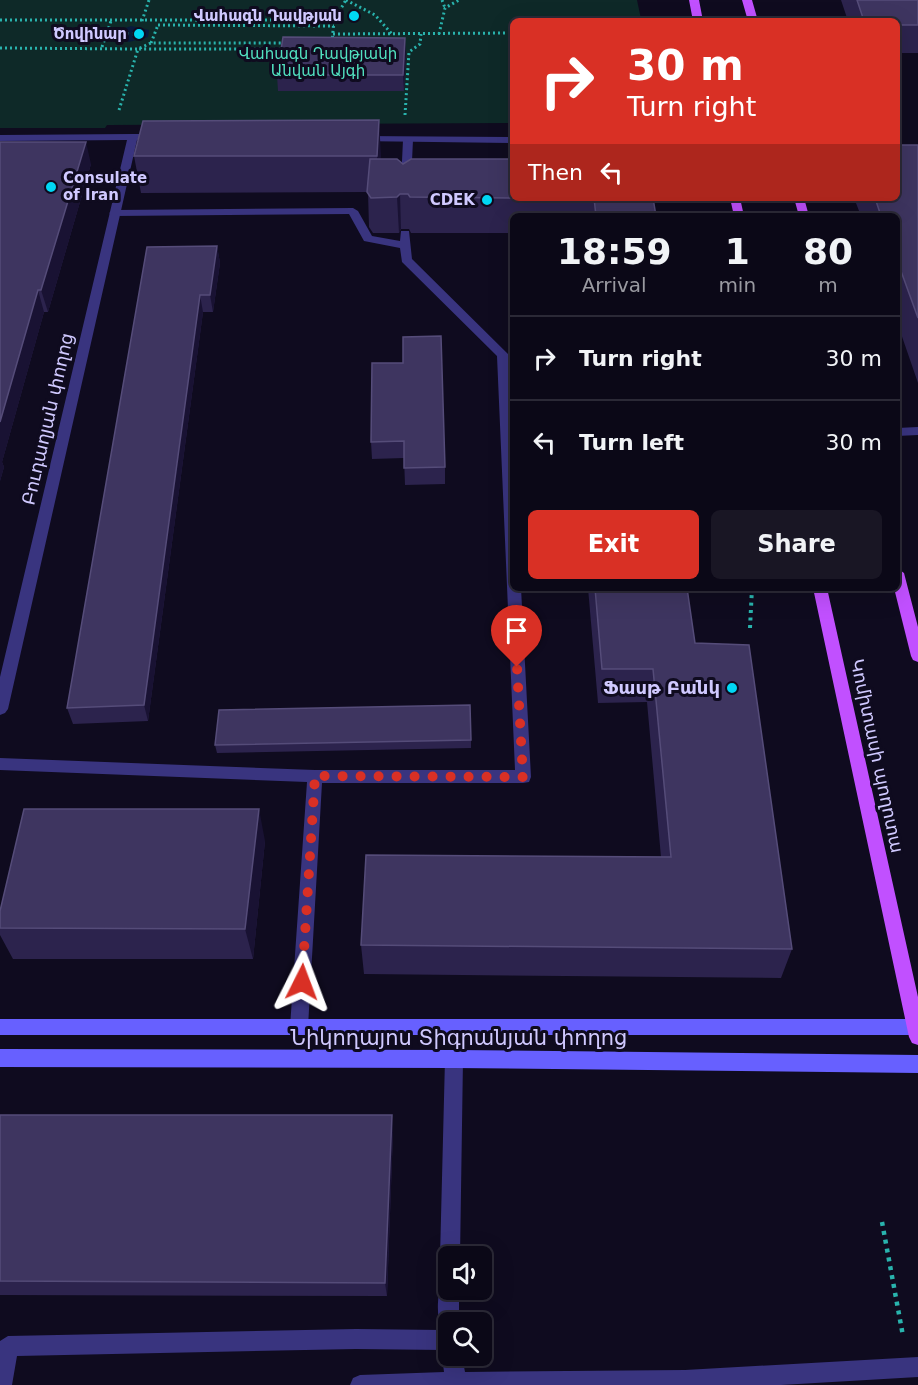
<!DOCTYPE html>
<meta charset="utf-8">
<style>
body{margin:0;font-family:"DejaVu Sans","Noto Sans Armenian",sans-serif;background:#191624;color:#f1f3f6;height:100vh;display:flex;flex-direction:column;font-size:22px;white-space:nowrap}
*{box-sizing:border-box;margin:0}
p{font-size:20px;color:#9a9aa1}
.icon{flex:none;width:33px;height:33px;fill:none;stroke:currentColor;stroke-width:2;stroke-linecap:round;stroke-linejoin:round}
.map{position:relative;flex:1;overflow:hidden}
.drawer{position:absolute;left:510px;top:213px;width:390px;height:378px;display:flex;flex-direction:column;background:#0b0817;border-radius:9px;box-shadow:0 6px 24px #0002,0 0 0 2px #2b2936}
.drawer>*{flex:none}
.hud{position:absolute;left:510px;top:18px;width:390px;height:183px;border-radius:9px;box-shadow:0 6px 24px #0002,0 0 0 2px #2b2936;background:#d93025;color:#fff;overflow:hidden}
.tools{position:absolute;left:438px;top:1246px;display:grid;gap:12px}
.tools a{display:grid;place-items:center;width:54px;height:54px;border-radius:9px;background:#0b0817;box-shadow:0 6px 24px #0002,0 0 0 2px #2b2936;font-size:30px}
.pin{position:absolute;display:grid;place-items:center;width:51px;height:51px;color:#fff;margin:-62px -26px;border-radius:50% 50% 50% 0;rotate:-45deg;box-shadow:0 0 6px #0007}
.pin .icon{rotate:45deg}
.me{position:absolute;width:66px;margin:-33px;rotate:3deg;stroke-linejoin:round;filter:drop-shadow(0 0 4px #0008)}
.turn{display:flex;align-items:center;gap:21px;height:126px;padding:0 18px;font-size:27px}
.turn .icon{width:78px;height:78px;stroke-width:2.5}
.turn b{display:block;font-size:42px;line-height:51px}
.then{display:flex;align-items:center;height:57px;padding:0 18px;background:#0003;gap:12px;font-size:22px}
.eta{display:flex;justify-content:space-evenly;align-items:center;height:102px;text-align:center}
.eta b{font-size:36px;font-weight:600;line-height:42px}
.action{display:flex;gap:12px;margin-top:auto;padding:12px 18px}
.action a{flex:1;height:69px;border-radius:9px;background:#d93025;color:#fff;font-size:24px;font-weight:600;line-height:69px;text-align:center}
.action a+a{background:#191624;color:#f1f3f6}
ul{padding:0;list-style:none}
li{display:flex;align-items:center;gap:18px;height:84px;padding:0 18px;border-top:2px solid #2b2936}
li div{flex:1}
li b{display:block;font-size:22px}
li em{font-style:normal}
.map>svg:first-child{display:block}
</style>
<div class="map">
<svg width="918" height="1385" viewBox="0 0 918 1385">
<rect width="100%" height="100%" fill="#0f0b1f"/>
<path fill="#0e2928" d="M0 0H637L641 19H636V21H513V123L107 125 105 128H0Z"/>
<path fill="#07193c" d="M131 26 149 30 148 37 129 42 119 38 118 35 132 34 120 30Z"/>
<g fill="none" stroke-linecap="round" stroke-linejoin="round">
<path stroke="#29b3ad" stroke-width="3" stroke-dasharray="2 3" stroke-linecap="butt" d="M346 0 375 15 392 34
M442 0 445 8
M0 20H334L332 42
M334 20 346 0
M142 21 149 0
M158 25 334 26
M107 33 135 34
M333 34 513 33
M439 34 445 8 459 0
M151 43 158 25
M102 47 111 21
M0 48 138 49 151 43H287
M119 110 138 49H284
M405 115 409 52 420 44 421 34"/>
<path stroke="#29b3ad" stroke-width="4" stroke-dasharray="3 4.5" stroke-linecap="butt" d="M750 628 752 588"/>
<path stroke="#29b3ad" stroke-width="4.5" stroke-dasharray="4 5" stroke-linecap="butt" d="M882 1222 903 1336"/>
<path fill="#39347f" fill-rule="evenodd" d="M408 137 413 140 411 182 406 185 401 182 403 140Z
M353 208 358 211 372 236 400 241 401 231H409L412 259 509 355 513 431V588H521L531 777 529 782 523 783H322L308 1027 305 1033 299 1035 293 1033 290 1027 307 782 0 770V758L315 770H515L497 356 402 262 400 248 364 241 349 214 114 216 109 213 114 210Z
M918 427V435L897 436V428Z
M454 1050 460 1053 463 1059 460 1257H448V1266L443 1264 440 1257 445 1059 448 1053Z
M448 1280V1290H459V1323H448V1356H462L465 1372 685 1370 918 1357V1377L781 1385H350L353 1378 360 1375 444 1372 442 1356 444 1350 356 1349 17 1356 12 1385H0V1341L8 1336 356 1329 442 1330C436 1317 437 1295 442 1283Z"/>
<path fill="#39347f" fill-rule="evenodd" d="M133 134H141L146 137 137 140 8 709 5 713 0 715V677L127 140 0 141V135Z
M360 136 513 137V143L356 141 355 139Z"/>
<path fill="#6760ff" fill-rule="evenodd" d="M0 1019H918V1035H0Z
M0 1049 454 1050 918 1055V1073L454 1068 0 1067Z"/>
<path fill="#c150ff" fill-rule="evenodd" d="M689 0H699L703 21H693Z
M742 0H752L758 21H748Z
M730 198H740L744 216H734Z
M794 198H804L809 216H799Z
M897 568 904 573 918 627V662L913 660 911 656 894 588H897Z
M813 588H827L918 997V1045L912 1043 909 1037Z"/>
</g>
<path fill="#2c234d" d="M841 0H918V53H897V21H848Z
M406 54 404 91H278L277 75Z
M379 120 380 159 403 164 653 198 656 216H513V233H411L409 229H401L399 233H373L369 227 368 192 141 193 134 156Z
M0 142 91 164 48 312H44L2 462 4 467 0 481Z
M918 145V383L897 322V216H861L854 198H897Z
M217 246 220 263 213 312H203L148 721 73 724 67 708 147 247Z
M372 363 445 467V484L405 485 404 458 372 459 371 442Z
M588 588H687L695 643 792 949 781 978 364 974 361 945 661 857 647 702 598 703Z
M471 740V748L217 753 215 745Z
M265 841 253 959H13L0 935V911Z
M0 1115 393 1132 387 1296 0 1295Z"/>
<path fill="#191233" d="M405 38 406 54 404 91 403 75Z
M379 120 381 156 378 192 377 156Z
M86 142 91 164 48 312 41 290Z
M400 194 401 229 399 233 397 197Z
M217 246 220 263 213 312 210 295Z
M38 290 44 312 2 462 4 467 0 481V422Z
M200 295 203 312 148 721 144 705Z
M259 809 265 841 253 959 245 929Z
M392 1115 393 1132 387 1296 385 1283Z"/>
<path fill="#3e3560" stroke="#554c79" stroke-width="1.5" d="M857 0H918V25H897V21H864Z
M283 37 405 38 403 75H277Z
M379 120 377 156H134L143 121Z
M0 142H86L41 290H38L0 422Z
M897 145H918V318L897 260V216H881L875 198H897Z
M370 159H397L403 164 411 159H513V198L410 197 408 194H400L397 197 371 198 367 192Z
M594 198H653L656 216H596Z
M217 246 210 295H200L144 705 67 708 147 247Z
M441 336 445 467 404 468V441L371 442 372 363H403V337Z
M595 588H687L695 643 749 645 792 949 361 945 366 855 671 857 653 669H602Z
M470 705 471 740 215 745 219 710Z
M24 809H259L245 929 0 928V911Z
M0 1115H392L385 1283 0 1281Z"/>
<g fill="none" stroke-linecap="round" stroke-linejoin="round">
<path stroke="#d93025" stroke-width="10" stroke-dasharray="0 18" d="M302 982 315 776 523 777 517 667"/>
</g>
<g fill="#00d7f4" stroke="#0f0b1f" stroke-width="2">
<circle cx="354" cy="16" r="6"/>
<circle cx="139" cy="34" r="6"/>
<circle cx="51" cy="187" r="6"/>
<circle cx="487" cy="200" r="6"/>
<circle cx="732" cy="688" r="6"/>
</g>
<g text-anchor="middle" stroke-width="6" stroke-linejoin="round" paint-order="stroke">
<g font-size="15" font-weight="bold" fill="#d0c9ff" stroke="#0f0b1f" text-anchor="end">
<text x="342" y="21">Վահագն Դավթյան</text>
<text x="127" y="39">Ծովինար</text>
<text x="63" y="183" text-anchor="start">Consulate<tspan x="63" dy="17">of Iran</tspan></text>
<text x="475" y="205">CDEK</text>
</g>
<g font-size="15" fill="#52e2c1" stroke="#0f0b1f">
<text x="318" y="59">Վահագն Դավթյանի<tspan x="318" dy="17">Անվան Այգի</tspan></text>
</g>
<g font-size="18" fill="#d0c9ff" stroke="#0f0b1f">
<text transform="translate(48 419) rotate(-77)" y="6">Բուդաղյան փողոց</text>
<text transform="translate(877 756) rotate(78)" y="6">Կոմիտասի պողոտա</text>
</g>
<g font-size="18" font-weight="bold" fill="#d0c9ff" stroke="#0f0b1f" text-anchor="end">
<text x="720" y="694">Ֆասթ Բանկ</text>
</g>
<g font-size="21" fill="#d0c9ff" stroke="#0f0b1f">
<text x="459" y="1045">Նիկողայոս Տիգրանյան փողոց</text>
</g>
</g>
</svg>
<div class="tools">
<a><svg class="icon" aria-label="sound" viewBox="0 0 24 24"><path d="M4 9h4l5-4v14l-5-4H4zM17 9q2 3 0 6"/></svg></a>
<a><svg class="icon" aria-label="search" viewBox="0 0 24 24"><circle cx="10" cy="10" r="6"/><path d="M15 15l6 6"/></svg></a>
</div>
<div class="pin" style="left:517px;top:667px;background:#d93025"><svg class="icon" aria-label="arrive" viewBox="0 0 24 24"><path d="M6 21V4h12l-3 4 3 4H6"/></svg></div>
<svg class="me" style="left:302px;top:982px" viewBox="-20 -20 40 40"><path d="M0-17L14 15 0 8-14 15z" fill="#d93025" stroke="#fff" stroke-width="4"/></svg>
<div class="hud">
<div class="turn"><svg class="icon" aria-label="right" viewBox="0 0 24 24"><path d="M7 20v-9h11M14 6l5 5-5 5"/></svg><div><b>30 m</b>Turn right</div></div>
<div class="then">Then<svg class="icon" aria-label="left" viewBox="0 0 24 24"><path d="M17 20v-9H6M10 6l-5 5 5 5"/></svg></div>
</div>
<section class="drawer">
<div class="eta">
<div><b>18:59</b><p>Arrival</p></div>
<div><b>1</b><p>min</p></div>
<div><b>80</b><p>m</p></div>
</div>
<ul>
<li><svg class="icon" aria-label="right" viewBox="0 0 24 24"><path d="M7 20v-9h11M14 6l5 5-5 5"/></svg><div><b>Turn right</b></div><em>30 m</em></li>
<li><svg class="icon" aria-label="left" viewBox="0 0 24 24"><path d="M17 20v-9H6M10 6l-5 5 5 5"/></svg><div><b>Turn left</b></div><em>30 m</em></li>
</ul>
<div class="action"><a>Exit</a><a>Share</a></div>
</section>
</div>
